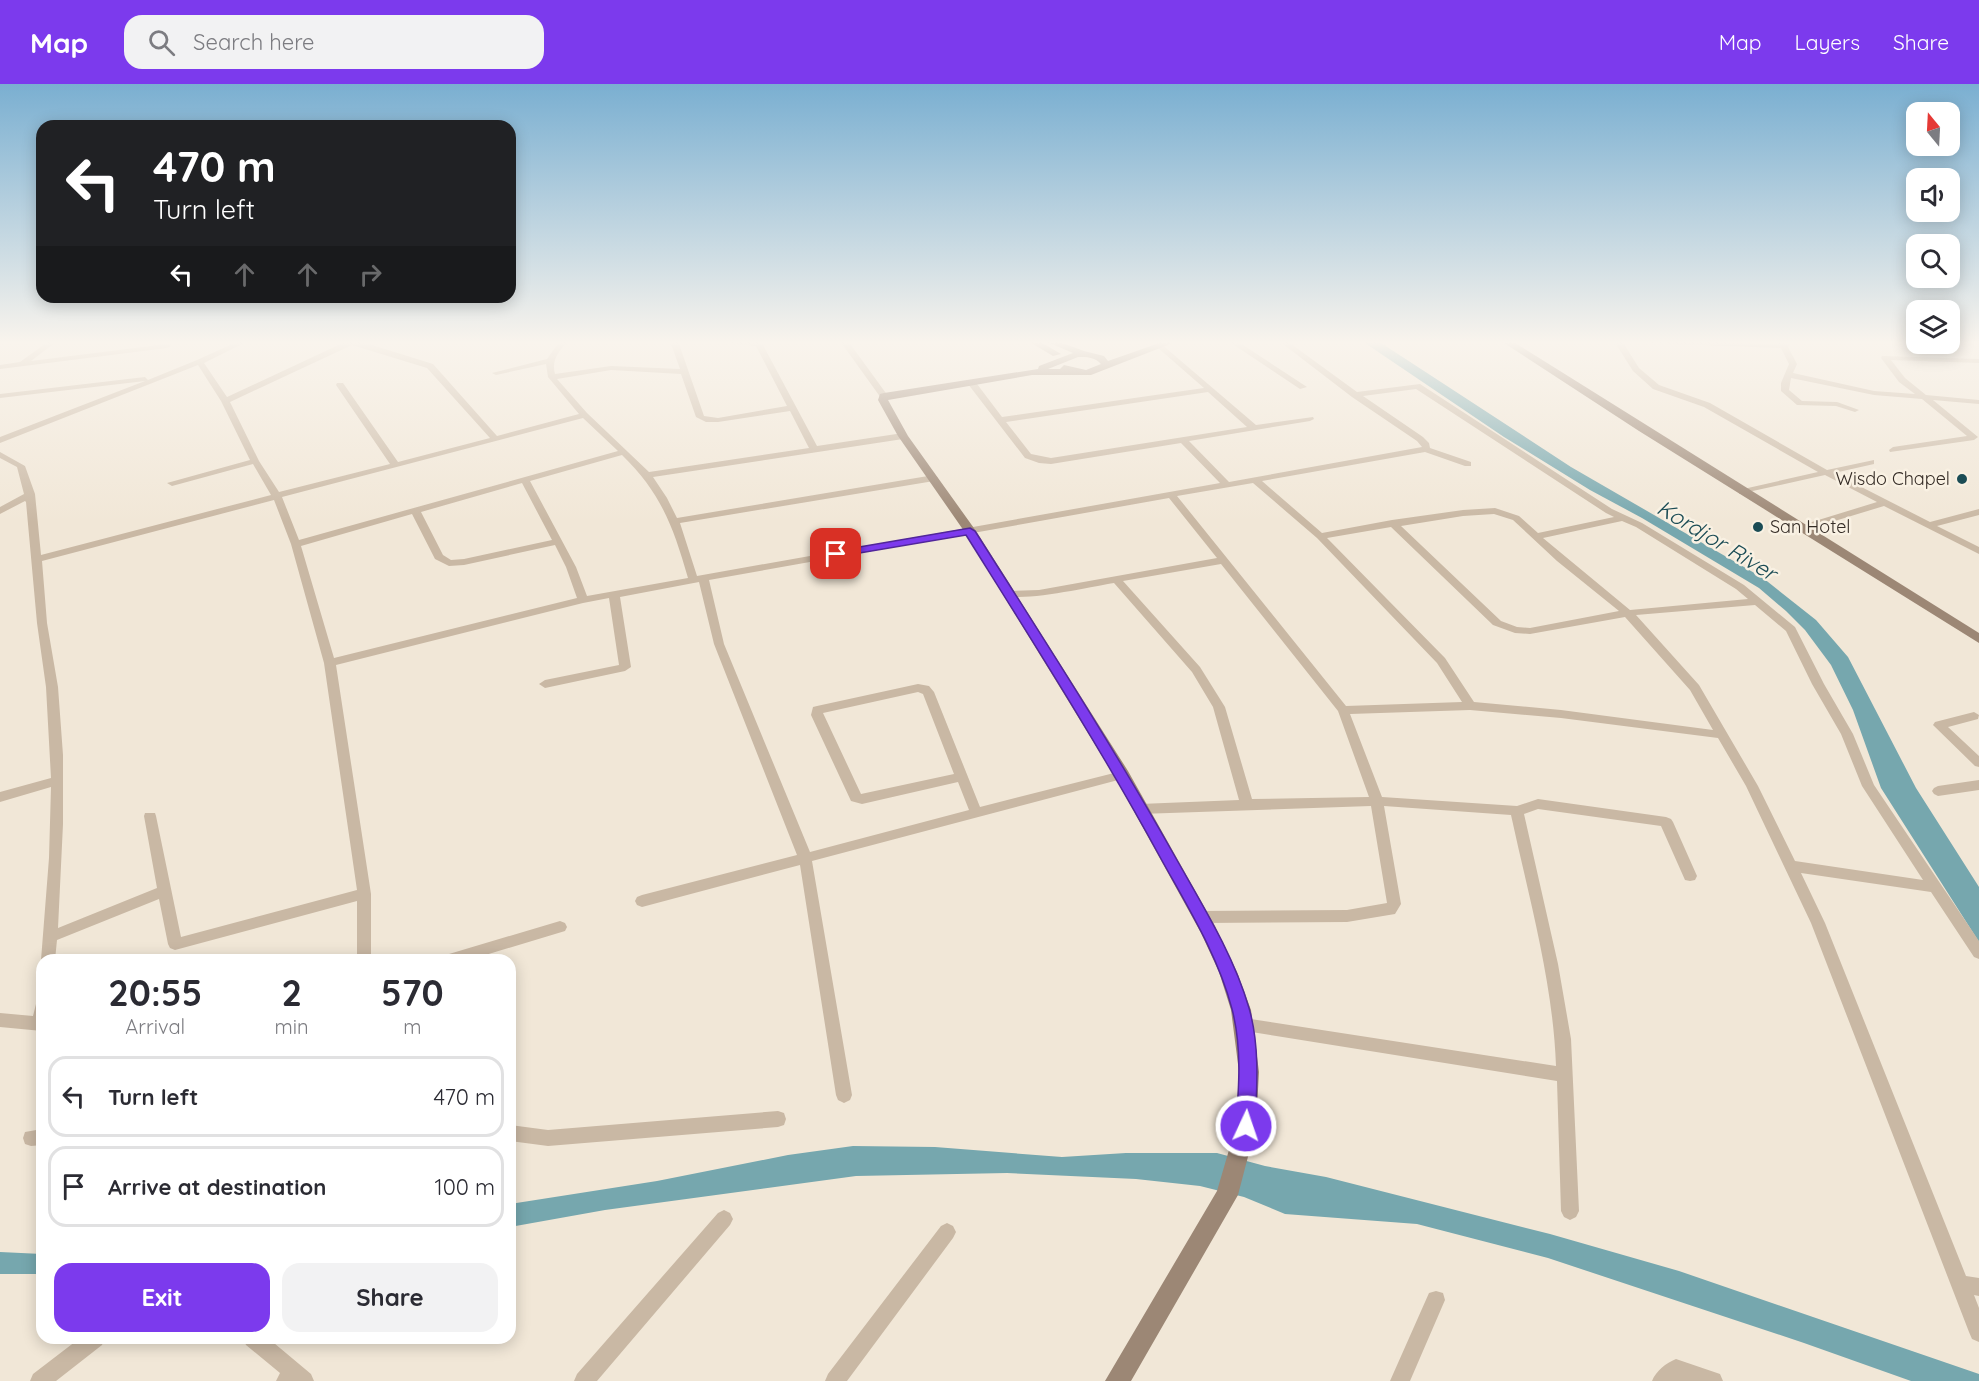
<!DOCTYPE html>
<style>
body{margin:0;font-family:Quicksand,sans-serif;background:#f2f2f3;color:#2b2b33;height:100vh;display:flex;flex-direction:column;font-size:22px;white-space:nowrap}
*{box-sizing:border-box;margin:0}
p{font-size:20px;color:#7c7c81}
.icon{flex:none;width:33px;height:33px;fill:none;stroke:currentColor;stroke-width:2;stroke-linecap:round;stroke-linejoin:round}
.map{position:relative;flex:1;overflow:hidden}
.details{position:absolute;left:36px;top:870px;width:480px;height:390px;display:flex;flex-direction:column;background:#fff;border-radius:18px;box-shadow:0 3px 15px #0003}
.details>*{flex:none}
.hud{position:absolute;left:36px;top:36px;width:480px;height:183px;border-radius:18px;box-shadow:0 3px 15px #0003;background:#202124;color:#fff;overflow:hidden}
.needle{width:39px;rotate:342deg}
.controls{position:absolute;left:1906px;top:18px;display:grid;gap:12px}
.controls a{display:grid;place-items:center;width:54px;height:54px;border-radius:12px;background:#fff;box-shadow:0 3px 15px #0003;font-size:30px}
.pin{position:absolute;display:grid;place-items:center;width:51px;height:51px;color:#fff;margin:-26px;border-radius:12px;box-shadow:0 3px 9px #0006}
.me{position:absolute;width:66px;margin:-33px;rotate:3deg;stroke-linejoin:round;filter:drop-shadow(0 0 4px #0008)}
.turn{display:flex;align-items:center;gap:21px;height:126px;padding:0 18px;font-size:27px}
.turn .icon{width:78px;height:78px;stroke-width:2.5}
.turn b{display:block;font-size:42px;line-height:51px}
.lanes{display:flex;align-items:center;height:57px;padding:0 18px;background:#0003;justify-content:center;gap:30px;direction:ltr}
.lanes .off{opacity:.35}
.eta{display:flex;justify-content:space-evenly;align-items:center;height:102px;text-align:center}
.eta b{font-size:36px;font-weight:800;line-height:42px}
.action{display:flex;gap:12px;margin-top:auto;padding:12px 18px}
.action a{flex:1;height:69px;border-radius:18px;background:#7c3aed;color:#fff;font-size:24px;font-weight:800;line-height:69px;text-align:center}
.action a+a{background:#f2f2f3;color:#2b2b33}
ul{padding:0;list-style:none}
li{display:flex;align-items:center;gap:18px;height:81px;margin:0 12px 9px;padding:0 6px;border:3px solid #e1e1e2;border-radius:18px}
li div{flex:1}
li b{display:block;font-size:22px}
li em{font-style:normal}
header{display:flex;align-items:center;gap:36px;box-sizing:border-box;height:84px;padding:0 30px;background:#7c3aed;color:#fff}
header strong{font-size:28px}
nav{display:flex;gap:33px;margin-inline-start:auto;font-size:21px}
.search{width:420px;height:54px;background:#f2f2f3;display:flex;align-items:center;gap:15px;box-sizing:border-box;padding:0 21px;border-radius:18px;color:#7c7c81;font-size:22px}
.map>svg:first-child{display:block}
</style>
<header>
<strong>Map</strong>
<div class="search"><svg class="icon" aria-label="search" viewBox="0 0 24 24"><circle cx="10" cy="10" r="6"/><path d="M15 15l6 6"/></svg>Search here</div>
<nav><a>Map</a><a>Layers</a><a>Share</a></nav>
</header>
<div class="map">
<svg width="1979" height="1297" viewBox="0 0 1979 1297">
<rect width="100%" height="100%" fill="#f1e7d7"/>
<path fill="#76a7ae" d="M1362 257H1378L1571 383 1763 494 1816 536 1848 573 1916 704 1979 803V858L1881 704 1853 626 1831 581 1805 546 1786 527 1759 504 1642 434 1590 406 1504 353Z
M853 1062 935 1063 1062 1073 1126 1069H1217L1265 1082 1326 1093 1550 1150 1679 1187 1979 1290V1297H1911L1804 1259 1548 1174 1417 1140 1285 1130 1244 1113 1200 1102 1136 1095 1007 1089 856 1092 605 1126 510 1143V1120L657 1097 788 1071Z
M0 1168 42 1170V1190H0Z"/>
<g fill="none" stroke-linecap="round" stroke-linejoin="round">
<path fill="#c9b8a4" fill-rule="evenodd" d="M49 257H57L31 277 167 260 171 262 167 264 0 285V281L20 278Z
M239 257H248L204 279 227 313 347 257H359L433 280 497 352 579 330 548 293 546 280 496 291 492 289 547 275 560 257H568C559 267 551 276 555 290L611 282 680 285 670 257H678L704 332 718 334 787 322 756 262 728 259 724 257H753L763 261 817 362 903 349 907 352 903 355 653 393 667 414 677 434 934 391 938 394 934 397 680 439 697 492 1220 399 1181 359 1051 380 1039 379 1025 374 968 300V296H974L1002 333 1204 304 1157 263V259H1160L1256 341 1313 333 1314 335 1310 337 1189 357 1229 398 1422 363 1417 357 1352 313 1279 257H1287L1357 308 1420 300 1612 425 1642 439 1744 501 1795 543 1824 600 1853 650 1874 701 1979 857V875L1974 873 1931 808 1801 789 1825 839 1966 1192 1979 1194V1212L1974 1211 1979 1224V1258L1972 1255 1969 1248 1811 839 1746 702 1718 654 1561 634 1470 626 1350 630 1382 713 1517 722 1538 715 1666 733 1671 735 1673 738 1697 792 1695 796 1690 797 1685 796 1661 742 1538 725 1524 730 1558 880 1571 955 1579 1127 1576 1133 1570 1136 1564 1133 1561 1127 1557 997 1239 946 1236 941 1239 936 1244 934 1556 982C1553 898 1529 814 1511 731L1384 722 1401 820 1395 830 1347 838 1201 839 1196 837 1194 833 1196 829 1201 827 1347 826 1387 819 1371 722 1140 730 1135 728 1134 725 1135 722 1140 720 1239 716 1213 623 1192 588 1114 499C1094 502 1016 520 1003 510L1008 507 1039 506 1217 474 1169 414 709 496 724 560 810 768 969 726 958 698 862 720 851 717 811 631 813 623 817 622 918 600 929 602 934 608 980 723 1122 687 1128 691 1122 695 812 777 852 1011 850 1016 844 1019 838 1016 836 1011 800 781 642 823 637 821 635 817 637 813 642 811 797 771 714 560 699 498 620 513 631 583 625 587 545 604 539 600 545 596 619 581 609 514 583 519 336 581 371 810V876H357V817L175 866 170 864 168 860 159 815 57 856 55 876H42V879L41 876 49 774 51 703 0 718V708L51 694 46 603 37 539 26 418 25 417 0 430V423L24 410 17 383 0 374V368L25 382 35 410 41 471 271 411 253 380 172 402 167 399 250 376 221 317 198 281 0 359V353L145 297 0 314V310L145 293 148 296 197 276ZM352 261 427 284 490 354 398 378 343 299H337L336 301 390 380 279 408 259 377 230 318ZM611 286 681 290 696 333 706 338H718L790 327 809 364 649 388 587 329 557 295ZM1416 305 1606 429 1614 433 1538 449 1519 432 1495 424 1463 426 1392 436 1322 449 1262 397 1425 368 1465 382H1471V378L1430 364 1429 359 1423 353 1363 312ZM1208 308 1247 343 1051 374 1031 370 1006 338ZM583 334 618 367 299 456 282 413ZM622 371C661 409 673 442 688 494L587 512 576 483 530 397ZM522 399 552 456 464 475 451 476 443 471 421 428ZM1253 399 1317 454 1437 579 1462 618 1346 622 1177 412ZM274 416 291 460 324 579 357 806 181 853 156 732 155 729H145L144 732 157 804 58 844 63 740V671L58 603 47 539 42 477ZM412 430 435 475 449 482 464 481 555 461 566 483 577 514 334 574 301 462ZM1494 430 1513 436 1557 477 1619 527 1530 544 1517 543 1501 537 1401 442 1463 432ZM1622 437 1636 443 1736 505 1748 515 1630 526 1543 454ZM1391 443 1493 541 1515 549 1530 550 1625 533 1690 606 1713 646 1561 626 1474 618 1445 574 1327 454ZM1221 480 1338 627 1369 713 1252 715 1225 623 1200 583 1123 497ZM1755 521 1786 547 1812 600 1841 650 1862 702 1923 796 1795 777 1758 702 1699 601 1636 531ZM918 608 923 610 954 690 861 710 823 629Z
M840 257H848L888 312 887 314H881Z
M1228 257H1237L1307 303 1300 305Z
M1614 257H1622L1639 284 1659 301 1710 319 1827 386 1874 376V380L1834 389 1930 438 1979 425V431L1937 442 1979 463V470L1884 422 1805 446H1799V442L1877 418 1825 391 1739 410V406L1818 388 1704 323 1653 305 1633 287Z
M1645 257 1778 260V257H1784L1789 262 1788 263 1797 280 1793 289 1874 307 1915 310 1899 298 1881 274 1882 272 1979 275V279L1891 276 1905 294 1926 311 1979 316V320L1933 316 1978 353 1974 356 1890 368 1889 366 1893 363 1967 352 1922 315 1874 311 1791 294 1789 306 1802 317 1837 318 1859 326 1855 328 1836 322 1797 321 1781 307V299L1789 280 1781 264 1649 259Z
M1974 628 1979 631 1978 635 1948 643 1979 672V683L1975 682 1933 641 1935 638Z
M1979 696V706L1938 712 1934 710 1932 707 1934 704 1938 702Z
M560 837 565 839 567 843 565 847 469 876H442L444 872 449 870Z
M42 914V947L0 943V929L33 932 37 916Z
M778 1027 784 1029 786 1035 784 1041 778 1043 548 1062 510 1057V1041L548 1046Z
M42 1045V1061L31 1062 25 1060 23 1054 25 1048Z
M724 1126 730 1129 733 1135 730 1141 597 1297H574L577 1290 718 1129Z
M947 1139 953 1142 956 1148 953 1154 847 1297H825L828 1290 941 1142Z
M1436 1207 1443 1209 1445 1216 1410 1297H1390L1429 1209Z
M80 1254H105L102 1261 56 1297H30L33 1290Z
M243 1254H268L311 1290 314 1297H276L280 1289 246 1261Z
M1676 1275 1720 1290 1723 1297H1652C1656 1287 1666 1279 1676 1275Z"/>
<path fill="#9c8775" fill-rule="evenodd" d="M1028 257H1039L1061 270 1053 272Z
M1045 257H1057L1084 267 1104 272 1108 277 1165 257H1178L1091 291H1032L888 316 908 352 976 447 1128 687 1215 842 1237 888 1251 926 1259 988 1256 1042 1238 1111 1131 1297H1105L1217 1107 1236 1042 1239 988 1231 926 1219 888 1201 849 1115 693 964 447 898 352 878 316 880 310 884 309 1038 285 1039 282 1073 269ZM1078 273C1087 273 1095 273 1101 280L1086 286 1064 281 1060 285H1048Z
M1501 257H1512L1979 549V559L1639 347Z"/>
</g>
<linearGradient id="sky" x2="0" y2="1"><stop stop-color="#7aafd1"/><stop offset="0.59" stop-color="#f9f4ed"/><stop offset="1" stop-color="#f9f4ed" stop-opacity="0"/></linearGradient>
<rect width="1979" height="438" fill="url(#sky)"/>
<path fill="#7c3aed" stroke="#51269a" stroke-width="1.5" d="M970 444 975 447C1043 554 1111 659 1173 769 1201 819 1233 869 1249 924 1260 962 1257 1003 1255 1042L1253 1048 1246 1051 1239 1048 1236 1042C1239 1003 1242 963 1232 925 1218 871 1187 822 1160 773 1100 663 1033 558 966 451L836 473 831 470 836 467Z"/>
<g fill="#1b4c55" stroke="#f9f1e3" stroke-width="2">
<circle cx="1962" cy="395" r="6"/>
<circle cx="1758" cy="443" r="6"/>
</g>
<g text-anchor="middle" stroke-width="5" stroke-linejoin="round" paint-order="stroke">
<g font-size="18" fill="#342b25" stroke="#f9f1e3" text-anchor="end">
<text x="1950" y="401">Wisdo Chapel</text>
<text x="1770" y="449" text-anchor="start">San Hotel</text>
</g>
<g font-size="22" font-style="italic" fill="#1b4c55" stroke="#f9f1e3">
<text transform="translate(1717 456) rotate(31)" y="8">Kordjor River</text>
</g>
</g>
</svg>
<div class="controls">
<a><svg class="needle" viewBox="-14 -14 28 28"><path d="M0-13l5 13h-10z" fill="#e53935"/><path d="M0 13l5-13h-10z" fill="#7c7c81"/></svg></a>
<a><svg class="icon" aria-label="sound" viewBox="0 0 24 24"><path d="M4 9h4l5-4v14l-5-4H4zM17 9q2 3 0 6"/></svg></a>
<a><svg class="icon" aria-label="search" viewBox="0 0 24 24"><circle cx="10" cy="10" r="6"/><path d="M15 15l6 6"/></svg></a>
<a><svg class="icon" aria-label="layers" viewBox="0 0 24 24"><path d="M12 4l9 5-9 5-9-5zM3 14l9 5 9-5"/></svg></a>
</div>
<div class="pin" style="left:836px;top:470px;background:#d93025"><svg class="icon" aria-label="arrive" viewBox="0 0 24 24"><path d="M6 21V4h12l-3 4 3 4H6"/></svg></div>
<svg class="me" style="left:1246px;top:1042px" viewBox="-20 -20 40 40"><circle r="17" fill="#7c3aed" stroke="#fff" stroke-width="3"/><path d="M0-11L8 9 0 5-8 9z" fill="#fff"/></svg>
<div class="hud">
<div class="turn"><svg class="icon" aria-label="left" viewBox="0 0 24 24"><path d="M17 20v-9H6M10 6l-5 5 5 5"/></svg><div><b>470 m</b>Turn left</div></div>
<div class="lanes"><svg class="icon" aria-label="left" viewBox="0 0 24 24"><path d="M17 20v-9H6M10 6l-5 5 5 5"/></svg><svg class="icon off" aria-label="ahead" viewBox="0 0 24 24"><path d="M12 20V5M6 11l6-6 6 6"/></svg><svg class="icon off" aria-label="ahead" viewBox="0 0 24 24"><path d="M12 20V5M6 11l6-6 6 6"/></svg><svg class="icon off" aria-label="right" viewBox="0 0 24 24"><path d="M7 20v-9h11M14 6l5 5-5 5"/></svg></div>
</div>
<section class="details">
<div class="eta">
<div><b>20:55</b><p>Arrival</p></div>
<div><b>2</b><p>min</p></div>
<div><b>570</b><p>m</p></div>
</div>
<ul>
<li><svg class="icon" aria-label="left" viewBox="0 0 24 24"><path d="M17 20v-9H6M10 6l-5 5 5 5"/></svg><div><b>Turn left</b></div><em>470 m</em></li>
<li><svg class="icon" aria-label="arrive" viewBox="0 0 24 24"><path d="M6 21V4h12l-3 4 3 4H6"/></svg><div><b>Arrive at destination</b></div><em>100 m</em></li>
</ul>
<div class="action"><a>Exit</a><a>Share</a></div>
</section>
</div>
